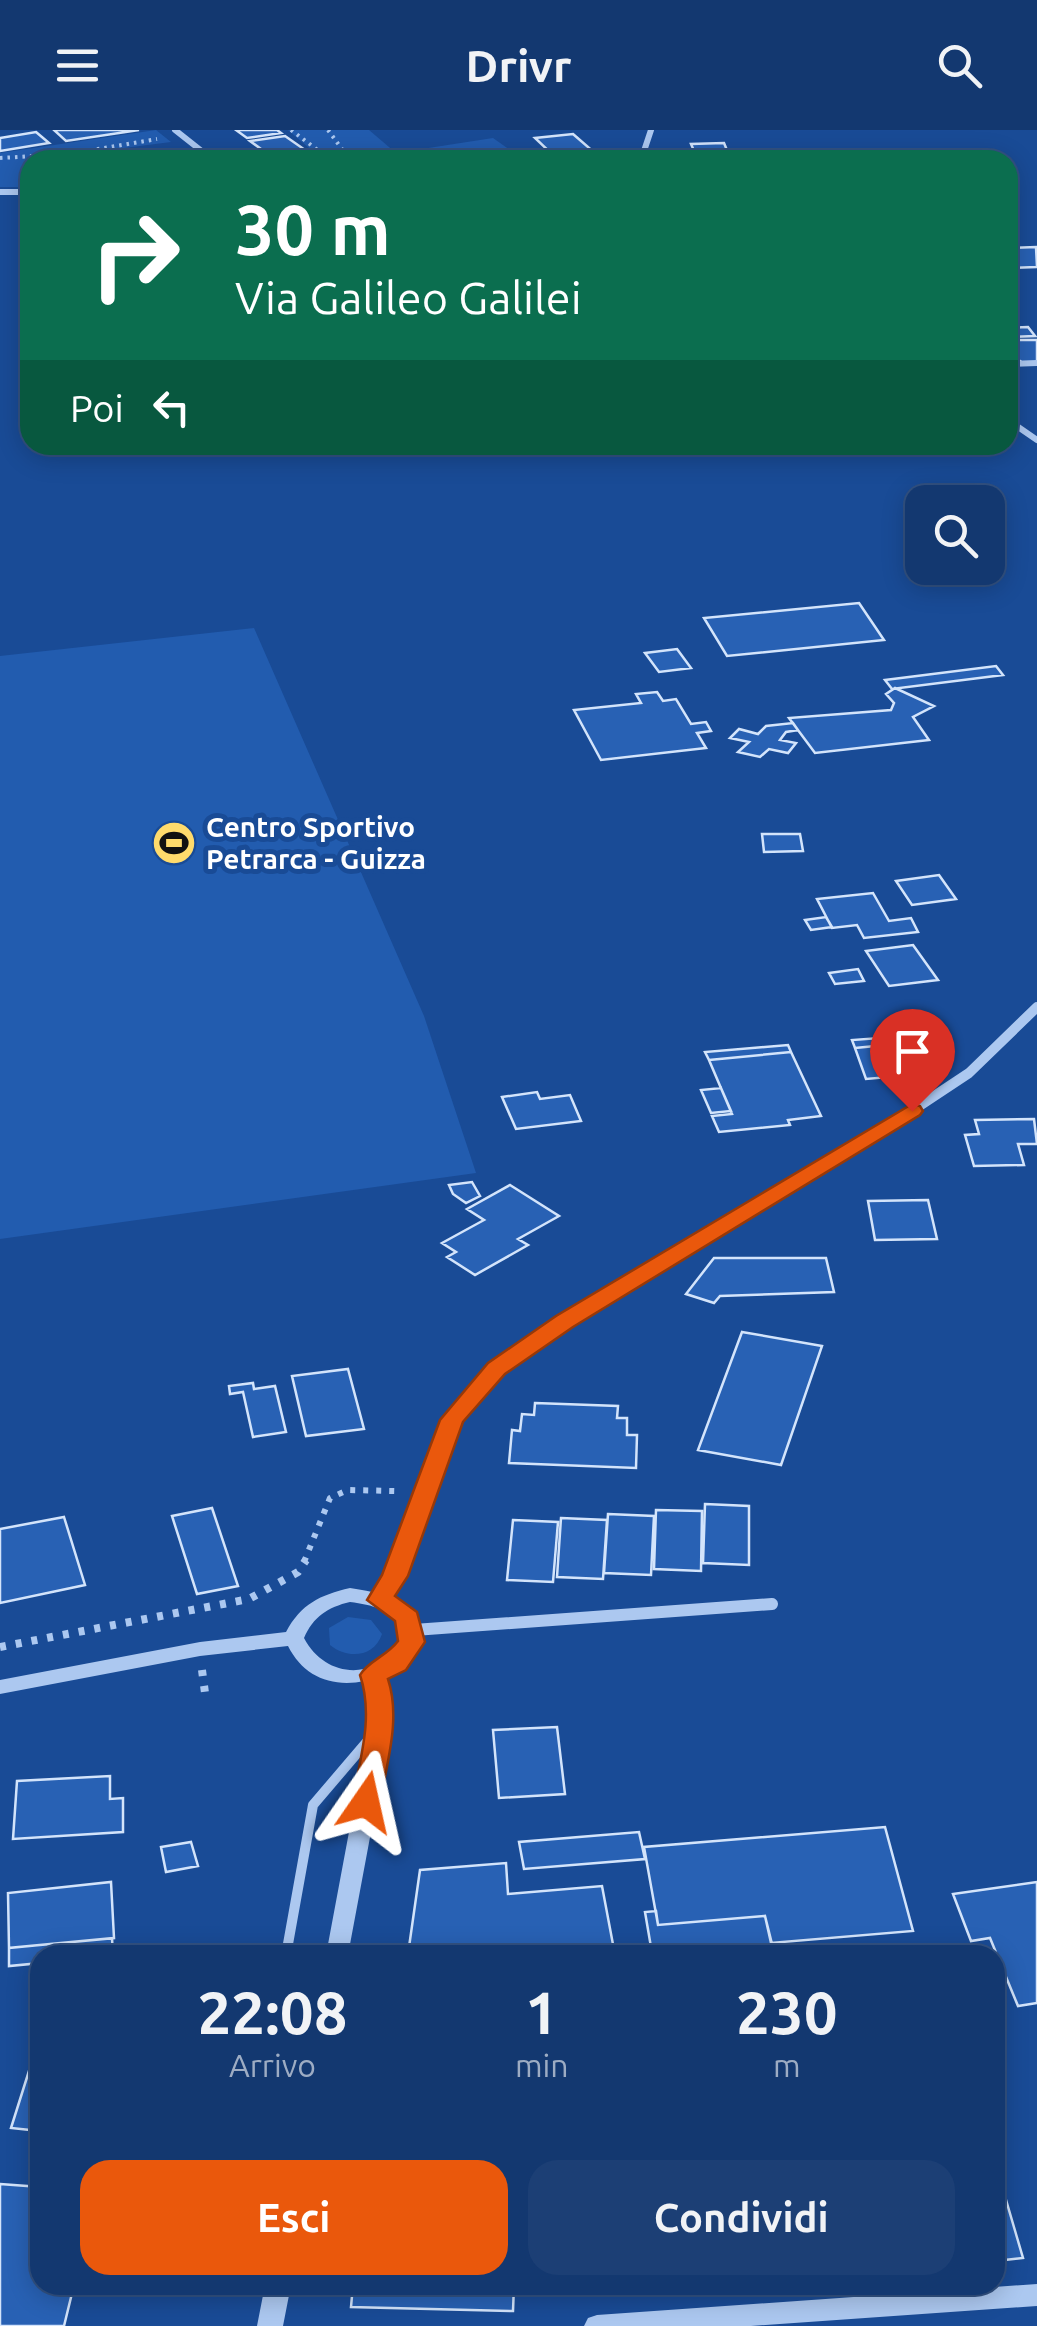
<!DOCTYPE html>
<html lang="it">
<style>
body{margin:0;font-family:Ubuntu,sans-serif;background:#1c3f75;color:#f1f3f6;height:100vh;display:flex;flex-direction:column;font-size:38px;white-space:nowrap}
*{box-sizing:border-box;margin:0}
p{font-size:32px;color:#9dacc3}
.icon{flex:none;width:55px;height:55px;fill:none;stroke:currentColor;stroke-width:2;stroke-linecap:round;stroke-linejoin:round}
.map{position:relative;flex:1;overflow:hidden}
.sheet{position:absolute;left:30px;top:1815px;width:975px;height:350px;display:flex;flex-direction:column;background:#133870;border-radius:30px;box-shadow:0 5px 25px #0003,0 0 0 2px #325283}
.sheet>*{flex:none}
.banner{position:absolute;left:20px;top:20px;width:998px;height:305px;border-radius:30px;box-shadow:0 5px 25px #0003,0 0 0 2px #325283;background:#0b6e4f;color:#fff;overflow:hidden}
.fabs{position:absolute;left:905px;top:355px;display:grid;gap:20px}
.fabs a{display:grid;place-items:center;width:100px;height:100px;border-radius:20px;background:#133870;box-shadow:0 5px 25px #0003,0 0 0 2px #325283;font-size:50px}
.pin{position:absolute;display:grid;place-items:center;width:85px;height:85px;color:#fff;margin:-102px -42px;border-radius:50% 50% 50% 0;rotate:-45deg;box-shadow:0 0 10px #0007}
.pin .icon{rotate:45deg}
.me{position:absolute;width:110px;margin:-55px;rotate:11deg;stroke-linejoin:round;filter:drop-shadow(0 0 8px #0008)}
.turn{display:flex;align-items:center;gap:35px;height:210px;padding:0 50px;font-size:45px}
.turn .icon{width:130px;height:130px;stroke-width:2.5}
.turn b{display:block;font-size:70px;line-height:85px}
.then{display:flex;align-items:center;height:95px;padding:0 50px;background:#0003;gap:20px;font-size:38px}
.eta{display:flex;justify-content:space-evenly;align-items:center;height:170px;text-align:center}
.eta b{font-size:60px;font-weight:600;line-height:70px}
.action{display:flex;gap:20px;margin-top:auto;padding:20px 50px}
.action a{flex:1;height:115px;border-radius:30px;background:#ea580c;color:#fff;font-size:40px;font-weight:600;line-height:115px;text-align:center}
.action a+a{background:#1c3f75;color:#f1f3f6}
header{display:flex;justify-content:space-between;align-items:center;height:130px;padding:0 50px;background:#133870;font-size:45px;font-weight:600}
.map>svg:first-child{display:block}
</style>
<header><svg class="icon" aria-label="menu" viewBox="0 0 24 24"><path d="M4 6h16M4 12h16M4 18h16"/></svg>Drivr<svg class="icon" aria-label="search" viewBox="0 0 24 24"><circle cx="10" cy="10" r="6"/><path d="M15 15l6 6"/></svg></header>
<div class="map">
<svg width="1037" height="2196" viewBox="0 0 1037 2196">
<rect width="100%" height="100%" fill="#194b96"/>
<path fill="#225caf" d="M156 0 171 12 30 30V57H0V23Z
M288 0H369L396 23 493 8 524 30H323Z
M254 498 424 886 476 1043 0 1109V526Z
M348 1487 371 1490 382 1504C374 1528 347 1529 330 1515L329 1498Z"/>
<path fill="#2861b4" stroke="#d3e4fb" stroke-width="2.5" d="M54 0H139L66 11Z
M236 0H277L281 3 247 8Z
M36 2 49 13 0 21V8Z
M573 4 595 23 556 28 535 8Z
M285 6 318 29 276 30 250 11Z
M724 13 731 30H698L691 14Z
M1036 117 1037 137 1008 138V118Z
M1028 197 1035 206 1008 207V198Z
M1008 210H1037V232L1023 233 1014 227 1008 220 1014 218Z
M859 473 884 510 727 526 704 488Z
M677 519 691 538 659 542 645 523Z
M996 536 1003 545 892 559 885 550Z
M895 558 934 576 913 587 929 610 815 623 789 588 891 580 894 573 886 564Z
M657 562 663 571 676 569 691 594 706 592 711 601 697 603 706 618 601 630 574 580 641 573 636 564Z
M793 593 798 600 786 602 780 610 796 613 788 623 769 619 760 627 738 622 749 612 730 608 739 599 758 604 766 596Z
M762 704H800L803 721 764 722Z
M939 745 956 769 912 775 896 751Z
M873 763 889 791 911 788 918 802 864 808 857 795 832 798 817 769Z
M826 787 832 797 811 800 805 790Z
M913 815 938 850 889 856 866 821Z
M858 839 864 851 835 854 829 843Z
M893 907 896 914 855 918 852 910Z
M896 914 902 929 895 930 901 946 866 949 855 918Z
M788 915 791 922 709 930 705 922Z
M791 922 821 986 788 990 790 995 719 1002 712 986 732 984 709 930Z
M721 958 731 981 711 983 701 960Z
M537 962 540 969 570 965 581 991 516 999 502 967Z
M1034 989 1037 1014H1018L1024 1035 974 1036 965 1005 979 1004 975 990Z
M472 1052 480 1066 466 1073 453 1064 449 1055Z
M510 1055 559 1086 518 1109 528 1115 475 1145 447 1127 456 1122 442 1113 484 1090 467 1079Z
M928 1070 937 1109 875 1110 868 1071Z
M714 1128H826L834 1162 720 1166 714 1173 686 1164Z
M742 1202 822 1216 781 1335 698 1320Z
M348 1239 364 1299 306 1306 292 1246Z
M253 1253 254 1259 275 1256 286 1302 253 1307 243 1262 230 1264 229 1256Z
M535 1273 618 1276 617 1288H627V1305H637L636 1338 509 1333 512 1300 520 1301 522 1284 534 1285Z
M705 1374 749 1376V1435L703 1433Z
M212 1378 238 1456 197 1464 172 1386Z
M656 1380 702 1381 701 1441 654 1439Z
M608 1384 654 1386 651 1445 604 1443Z
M64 1387 85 1455 0 1473V1399Z
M561 1388 607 1390 603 1449 557 1447Z
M513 1390 558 1392 553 1452 507 1450Z
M557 1597 565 1664 499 1668 493 1600Z
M110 1646V1669L123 1668V1702L13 1709 17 1651Z
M885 1697 913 1801 771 1813 765 1786 658 1795 644 1717Z
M639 1702 645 1729 524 1739 519 1712Z
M191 1712 198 1736 166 1742 161 1717Z
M506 1733 508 1764 602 1756 615 1825 408 1824 420 1740Z
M111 1752 114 1808 9 1818 8 1763Z
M1037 1752V1873L1018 1876 990 1808 971 1811 953 1764Z
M656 1781 658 1795 765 1786 773 1818 652 1823 645 1782Z
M112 1808 113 1825H40V1833L9 1836V1818Z
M40 1906V2001L11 1998Z
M995 2046H999L1023 2128 995 2131Z
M0 2054 40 2057V2155H74L64 2196H0Z
M353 2155H514L513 2181 351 2177Z"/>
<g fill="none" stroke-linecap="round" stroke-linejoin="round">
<path stroke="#acc8f0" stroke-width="4" stroke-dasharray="2.5 5" stroke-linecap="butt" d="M291 0 331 30
M328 0 350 30
M0 28 69 24 157 9"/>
<path stroke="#acc8f0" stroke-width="6" stroke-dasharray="5 8" stroke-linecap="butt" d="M304 1432 330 1368 348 1360 395 1361"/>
<path stroke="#acc8f0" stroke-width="8" stroke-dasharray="6 10" stroke-linecap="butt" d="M0 1517 249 1469 298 1442 306 1430
M202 1540 205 1563"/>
<path stroke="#acc8f0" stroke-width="10" d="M286 1825 313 1675 371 1607"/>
<path stroke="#acc8f0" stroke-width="6" d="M175 0 213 30
M641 30 651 0
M0 62H30
M1008 234 1037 233
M1008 290 1037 310"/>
<path stroke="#acc8f0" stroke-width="10" d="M400 1432 452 1290 496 1239 565 1192 883 1000 969 943 1037 877"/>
<path stroke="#acc8f0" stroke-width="12" d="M380 1470 401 1430
M414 1500 772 1474"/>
<path fill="#acc8f0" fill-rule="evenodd" d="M350 1458C383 1463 407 1469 423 1500L413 1528 384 1546 390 1566 391 1595 348 1825H326L369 1595 370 1566 365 1551C331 1558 303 1546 288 1516L200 1526 0 1564V1550L200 1512 286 1502C301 1474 320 1465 350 1458ZM350 1472C373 1475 390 1479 403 1500 400 1508 399 1517 393 1522 365 1552 322 1543 304 1508 313 1487 328 1477 350 1472Z
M1037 2154V2176L751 2196H584L588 2188 597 2185Z
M265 2155H291L283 2196H257Z"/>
</g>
<path fill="#ea580c" stroke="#983908" stroke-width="2.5" d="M912 974 920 976 923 981 920 985 573 1197 505 1244 463 1292 408 1446 395 1466 417 1482 425 1512 406 1540 388 1549C401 1589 387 1632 380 1672L376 1679 366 1682 356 1679 352 1672C360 1629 374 1587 360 1545 368 1531 387 1526 398 1511L395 1491 367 1470 382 1445 440 1290 488 1233 556 1186Z"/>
<defs>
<g id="stadium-disc" transform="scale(2.25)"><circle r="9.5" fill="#ffdb6c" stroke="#194b96"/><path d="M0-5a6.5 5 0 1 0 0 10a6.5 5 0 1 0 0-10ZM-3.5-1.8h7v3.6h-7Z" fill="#111"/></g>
</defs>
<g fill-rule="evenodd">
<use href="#stadium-disc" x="174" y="713"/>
</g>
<g text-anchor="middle" stroke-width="10" stroke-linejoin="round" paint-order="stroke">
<g font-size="28" font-weight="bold" fill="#fff" stroke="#194b96" text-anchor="start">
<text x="206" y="707">Centro Sportivo<tspan x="206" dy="32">Petrarca - Guizza</tspan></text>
</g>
</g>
</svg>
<div class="fabs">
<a><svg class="icon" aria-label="search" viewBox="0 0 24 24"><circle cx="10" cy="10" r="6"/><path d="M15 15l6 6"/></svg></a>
</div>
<div class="pin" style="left:912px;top:981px;background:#d93025"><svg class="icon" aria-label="arrive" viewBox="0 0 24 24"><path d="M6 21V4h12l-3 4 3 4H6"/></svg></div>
<svg class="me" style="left:366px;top:1672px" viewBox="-20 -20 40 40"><path d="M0-17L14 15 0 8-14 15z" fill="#ea580c" stroke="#fff" stroke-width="4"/></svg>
<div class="banner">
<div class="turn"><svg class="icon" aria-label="right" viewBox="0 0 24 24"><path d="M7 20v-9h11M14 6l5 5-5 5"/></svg><div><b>30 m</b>Via Galileo Galilei</div></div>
<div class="then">Poi<svg class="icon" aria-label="left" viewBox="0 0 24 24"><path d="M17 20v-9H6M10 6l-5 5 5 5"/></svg></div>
</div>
<section class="sheet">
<div class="eta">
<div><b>22:08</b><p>Arrivo</p></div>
<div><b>1</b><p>min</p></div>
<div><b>230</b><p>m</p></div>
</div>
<div class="action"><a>Esci</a><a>Condividi</a></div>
</section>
</div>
